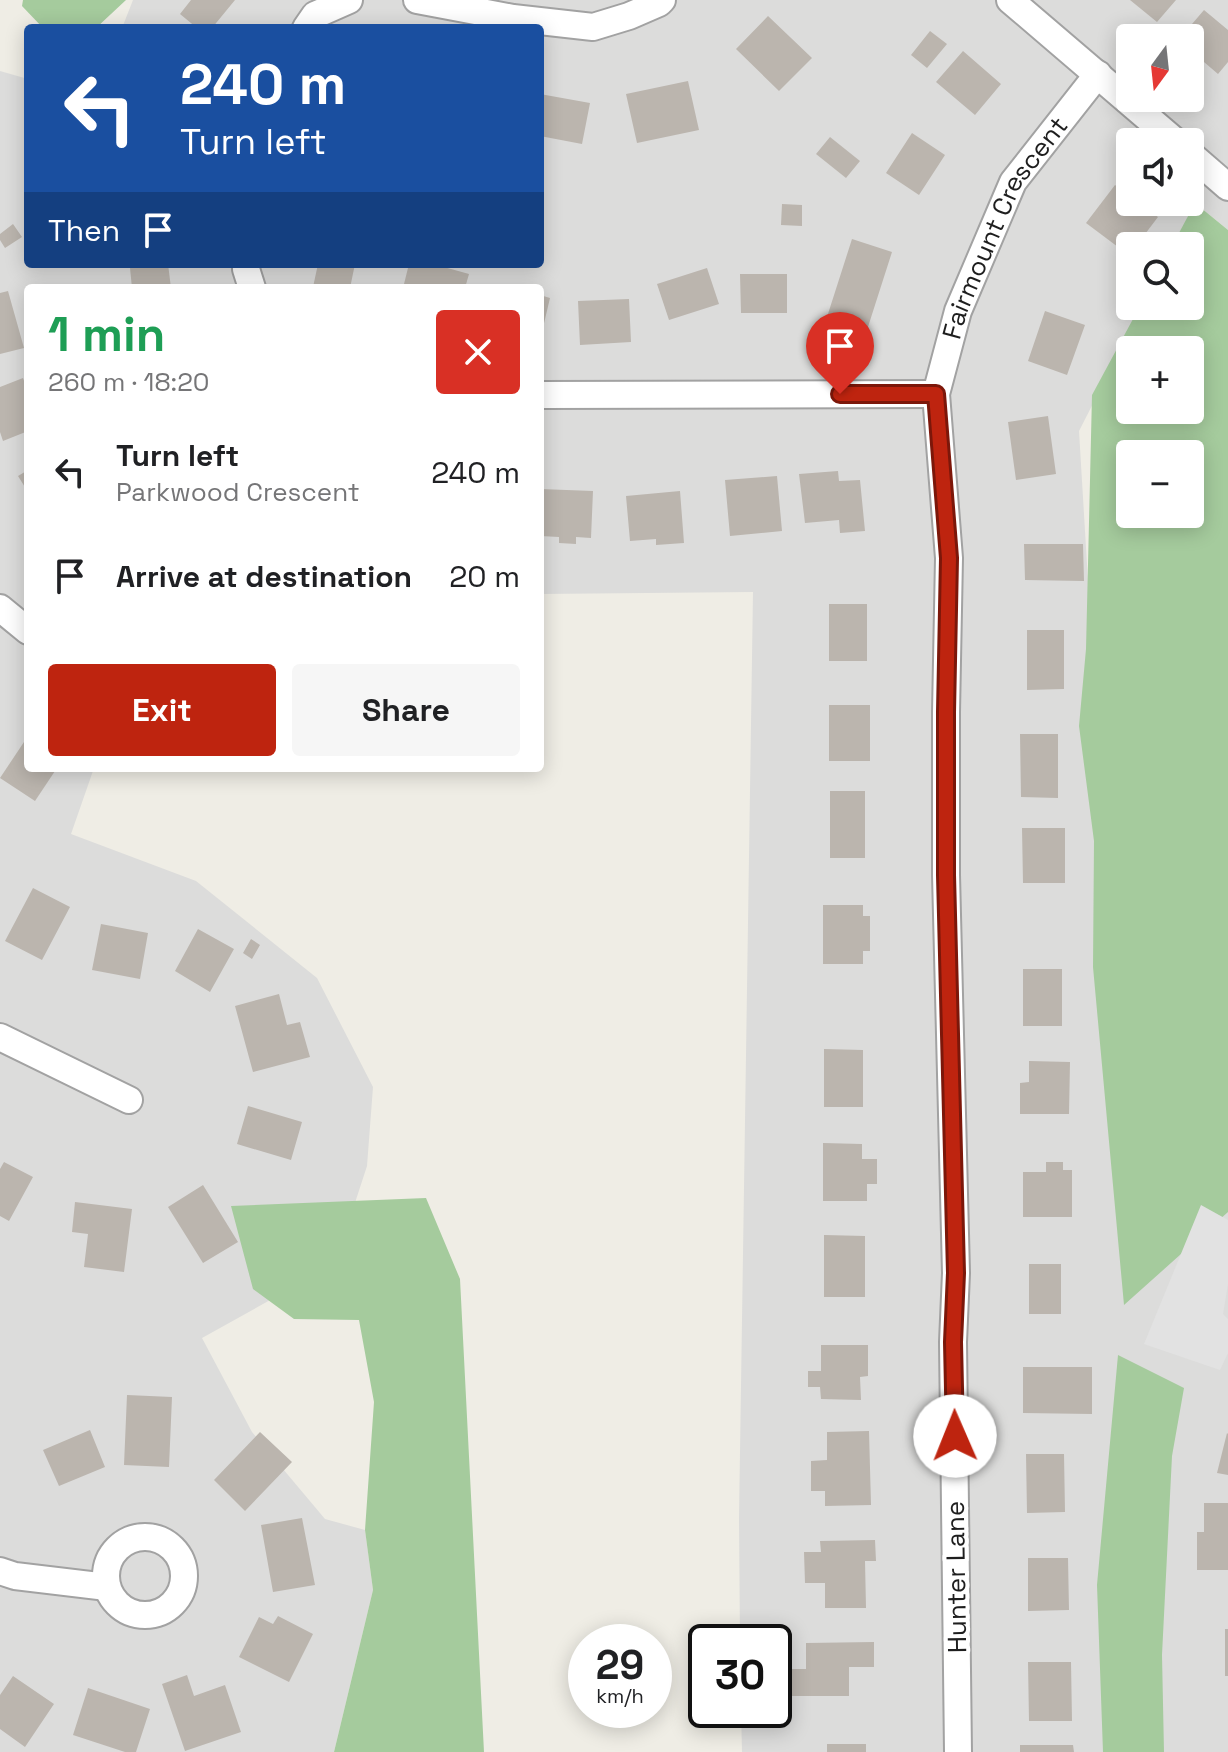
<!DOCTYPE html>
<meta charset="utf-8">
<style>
body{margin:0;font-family:"Space Grotesk",sans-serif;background:#f6f6f6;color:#202124;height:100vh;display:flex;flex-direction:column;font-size:30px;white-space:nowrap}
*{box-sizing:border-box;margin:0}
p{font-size:26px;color:#757577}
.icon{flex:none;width:44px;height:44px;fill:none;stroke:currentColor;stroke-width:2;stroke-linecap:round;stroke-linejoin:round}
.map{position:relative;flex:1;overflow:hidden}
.details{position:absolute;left:24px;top:284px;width:520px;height:488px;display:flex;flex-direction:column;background:#fff;border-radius:8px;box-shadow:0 4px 20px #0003}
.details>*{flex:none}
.guide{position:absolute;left:24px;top:24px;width:520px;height:244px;border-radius:8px;box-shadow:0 4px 20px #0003;background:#1a4fa0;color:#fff;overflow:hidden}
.needle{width:52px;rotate:195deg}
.fabs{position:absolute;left:1116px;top:24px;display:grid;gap:16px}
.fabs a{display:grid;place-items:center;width:88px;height:88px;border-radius:8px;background:#fff;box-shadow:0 4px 20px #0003;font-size:40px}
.speed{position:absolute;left:568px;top:1624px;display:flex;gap:16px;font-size:40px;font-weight:700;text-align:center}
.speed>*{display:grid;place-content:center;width:104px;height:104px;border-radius:50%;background:#fff;box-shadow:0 4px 20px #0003;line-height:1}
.speed small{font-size:20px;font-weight:400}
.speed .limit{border:4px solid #111;border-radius:12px;background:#fff;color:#111}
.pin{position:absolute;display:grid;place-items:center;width:68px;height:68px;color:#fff;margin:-82px -34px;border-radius:50% 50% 50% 0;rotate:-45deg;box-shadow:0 0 8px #0007}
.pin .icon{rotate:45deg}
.me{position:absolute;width:88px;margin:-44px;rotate:359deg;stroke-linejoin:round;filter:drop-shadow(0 0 6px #0008)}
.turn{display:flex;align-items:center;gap:28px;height:168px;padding:0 24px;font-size:36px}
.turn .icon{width:104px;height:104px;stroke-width:2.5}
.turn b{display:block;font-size:56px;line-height:68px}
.then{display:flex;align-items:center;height:76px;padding:0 24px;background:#0003;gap:16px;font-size:30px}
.round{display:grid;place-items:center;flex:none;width:84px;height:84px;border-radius:8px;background:#f6f6f6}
.summary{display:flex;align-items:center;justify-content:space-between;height:136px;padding:0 24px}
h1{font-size:48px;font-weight:700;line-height:60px;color:#1e9e55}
.action{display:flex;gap:16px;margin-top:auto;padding:16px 24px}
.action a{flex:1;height:92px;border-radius:8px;background:#be240f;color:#fff;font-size:32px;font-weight:700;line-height:92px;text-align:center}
.action a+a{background:#f6f6f6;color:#202124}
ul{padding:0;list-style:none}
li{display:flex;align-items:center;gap:24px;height:104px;padding:0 24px}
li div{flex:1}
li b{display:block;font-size:30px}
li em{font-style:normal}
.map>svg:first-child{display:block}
</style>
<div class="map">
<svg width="1228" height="1752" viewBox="0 0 1228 1752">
<rect width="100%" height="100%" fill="#efede5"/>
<path fill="#dcdcdb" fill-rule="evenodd" d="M133 0H1228V230L1195 203 1173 246H1130V306H1143L1079 431 1121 1131 1228 1110V1752H742L741 1710H774V1642H740L739 1519 753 592 540 594V288H28V768H94L71 834 196 881 317 978 373 1087 367 1166 335 1264 202 1338 252 1432 325 1519 365 1530 373 1590 334 1752H0V71L28 79V264H540V28H122ZM1130 38H1190V98H1130ZM1130 142H1190V202H1130Z"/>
<path fill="#a5cb9d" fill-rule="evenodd" d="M23 0H126L96 28H43L22 6Z
M1195 203 1228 230V1212L1124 1305 1093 967 1094 841 1079 726 1086 649 1092 395 1140 306H1190V246H1172ZM1130 350H1190V410H1130ZM1130 454H1190V514H1130Z
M426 1198 460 1279 484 1752H334L373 1590 365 1530 374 1402 359 1320 294 1319 253 1289 231 1206Z
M1118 1355 1184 1388 1172 1456 1162 1655 1164 1752H1103L1097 1585Z"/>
<path fill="#e2e2e2" d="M1201 1205 1228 1220V1284L1223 1314 1228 1319V1353L1220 1370 1144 1344Z"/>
<path fill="#bbb5ae" d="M191 0H235L212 28H197L180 14Z
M1130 0H1176L1157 22Z
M1204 10 1228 30V62L1218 74 1190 50V38H1180Z
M768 16 812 58 779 91 736 49Z
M930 31 947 44 927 68 911 55Z
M963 51 1001 84 975 115 936 82Z
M688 81 699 130 637 143 626 94Z
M540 94 590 103 582 144 540 136Z
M912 133 945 155 919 195 886 173Z
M830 137 860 161 846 178 816 154Z
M1115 185 1130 196V202H1138L1158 217 1136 246H1130V256L1086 223Z
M782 204 802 205V226L781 225Z
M13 224 22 237 5 248 0 240V234Z
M852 239 892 252 867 330 827 317Z
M158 264H168L171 288H132L130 268Z
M318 264H355L350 288 313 287Z
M409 264H433L469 274 465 288H403Z
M707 268 719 304 669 320 657 284Z
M740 274H787V313H741Z
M8 291 24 348 0 354V293Z
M540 295 550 298 541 336H540Z
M629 299 631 342 580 345 578 301Z
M1045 311 1085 325 1067 375 1028 361Z
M23 378 28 392V431L3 441 0 432V387Z
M1048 416 1056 474 1016 480 1008 422Z
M28 470V492L18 476Z
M838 471 839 481 860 480 865 531 840 533 839 520 805 523 799 474Z
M777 476 782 531 730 536 725 480Z
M540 489 593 491 591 538 576 537V544L559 543V537L540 536Z
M680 491 684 543 656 545V539L630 541 626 496Z
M1024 544H1083L1084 581 1025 580Z
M829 604H867V661H829Z
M1027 630H1064V689L1027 690Z
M829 705H870V761H829Z
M1020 734H1058V798L1021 797Z
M28 736V768H57L35 801 0 778Z
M830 791H865V858H830Z
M1022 828H1065V883H1023Z
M33 888 70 907 42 960 5 941Z
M823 905H863V916H870V951H863V964H823Z
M101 924 148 933 140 979 92 970Z
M198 929 234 949 210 992 175 971Z
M251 939 260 945 252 959 243 953Z
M1023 969H1062V1026H1023Z
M279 994 287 1025 300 1022 310 1057 253 1072 235 1006Z
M824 1049 863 1050V1107H824Z
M1029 1061 1070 1062 1069 1114H1020V1083L1029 1082Z
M248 1106 302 1122 291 1160 237 1144Z
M823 1143 862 1144V1159H877V1184H867V1201H823Z
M4 1162 33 1177 9 1221 0 1216V1169Z
M1046 1162H1063V1170H1072V1217H1023V1172H1046Z
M203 1185 238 1242 203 1263 168 1207Z
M75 1202 132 1209 124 1272 84 1267 88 1234 72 1232Z
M824 1235 865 1236V1297H824Z
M1029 1264H1061V1314H1029Z
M821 1345H868V1376L860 1377 861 1400 821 1399 820 1387H808V1371H821Z
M1023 1367H1092V1414L1023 1413Z
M127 1395 172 1397 169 1467 124 1465Z
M90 1430 105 1467 59 1486 43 1450Z
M869 1431 871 1505 825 1506V1491H811V1461L827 1460V1432Z
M260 1432 292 1462 245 1511 214 1480Z
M1227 1433 1228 1434V1475L1217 1473Z
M1026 1454H1064L1065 1512 1027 1513Z
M1204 1503H1228V1570H1197V1532H1204Z
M302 1518 315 1585 273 1592 261 1525Z
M875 1540 876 1561H865L866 1608H825V1583H805L804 1552H821L820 1541Z
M1028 1558H1068L1069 1610 1028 1611Z
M278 1616 313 1634 289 1682 239 1657 259 1617 273 1624Z
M1225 1629H1228V1676H1225Z
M874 1642V1667H849V1696H792V1669H806V1643Z
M1028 1662H1071L1072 1721H1029Z
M187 1675 194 1696 225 1685 241 1732 185 1751 162 1684Z
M13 1676 54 1704 25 1747 0 1729V1695Z
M88 1688 150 1709 136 1752H125L73 1735Z
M827 1744H866V1752H827Z
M1020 1745H1073L1074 1752H1020Z"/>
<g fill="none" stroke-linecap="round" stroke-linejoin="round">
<g stroke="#a2a2a2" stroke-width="30">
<g id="street">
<path d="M417 0 513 18 593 27 629 16 659 3 662 0"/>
<path d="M1010 0 1176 142"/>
<path d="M306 28 315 15 349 0"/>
<path d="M1190 154 1228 187"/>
<path d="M247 264 246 269 252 288"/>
<path d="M540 395 936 394"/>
<path d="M0 608 28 631"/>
<path d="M0 1037 129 1100"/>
<circle cx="145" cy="1576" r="39"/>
<path d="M0 1571 15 1576 107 1587"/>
<path id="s1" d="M958 1752 953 1342 956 1273 946 875V712L949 558 936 394 958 311 1013 182 1098 74"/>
</g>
</g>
<use href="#street" stroke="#fff" stroke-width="26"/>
</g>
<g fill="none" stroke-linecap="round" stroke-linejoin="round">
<g stroke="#7c170a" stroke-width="20">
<path id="route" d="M840 394H936L949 558 946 712V875L956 1273 953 1342 955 1436"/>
</g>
<use href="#route" stroke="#be240f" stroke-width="14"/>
</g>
<g text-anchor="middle" stroke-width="8" stroke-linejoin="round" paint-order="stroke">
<g font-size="26" fill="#1e1e1e" stroke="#fff">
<text dy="9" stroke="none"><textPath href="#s1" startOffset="1540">Fairmount Crescent</textPath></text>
<text transform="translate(956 1577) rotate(-91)" y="9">Hunter Lane</text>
</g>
</g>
</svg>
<div class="fabs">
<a><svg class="needle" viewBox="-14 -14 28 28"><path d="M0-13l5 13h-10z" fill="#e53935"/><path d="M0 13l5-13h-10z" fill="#757577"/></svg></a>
<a><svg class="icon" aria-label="sound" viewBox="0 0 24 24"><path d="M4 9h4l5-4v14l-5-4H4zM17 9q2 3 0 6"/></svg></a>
<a><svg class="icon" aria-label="search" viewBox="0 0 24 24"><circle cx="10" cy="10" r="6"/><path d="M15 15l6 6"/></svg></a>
<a>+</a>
<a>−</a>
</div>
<div class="speed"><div>29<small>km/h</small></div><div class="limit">30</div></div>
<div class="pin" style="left:840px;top:394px;background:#d93025"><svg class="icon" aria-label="arrive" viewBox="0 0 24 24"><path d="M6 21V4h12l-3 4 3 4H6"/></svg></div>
<svg class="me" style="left:955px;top:1436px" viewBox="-20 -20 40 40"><circle r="19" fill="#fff"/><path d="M0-13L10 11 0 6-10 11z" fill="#be240f"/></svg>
<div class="guide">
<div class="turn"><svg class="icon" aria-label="left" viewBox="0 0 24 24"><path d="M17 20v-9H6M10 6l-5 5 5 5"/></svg><div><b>240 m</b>Turn left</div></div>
<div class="then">Then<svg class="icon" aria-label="arrive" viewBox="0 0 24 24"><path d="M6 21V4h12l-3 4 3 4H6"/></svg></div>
</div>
<section class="details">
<div class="summary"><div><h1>1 min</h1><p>260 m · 18:20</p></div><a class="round" style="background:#d93025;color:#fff"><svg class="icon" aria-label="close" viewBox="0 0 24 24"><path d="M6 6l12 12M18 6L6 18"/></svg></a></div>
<ul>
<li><svg class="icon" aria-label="left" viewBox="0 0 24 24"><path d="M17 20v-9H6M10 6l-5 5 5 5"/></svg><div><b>Turn left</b><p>Parkwood Crescent</p></div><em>240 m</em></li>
<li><svg class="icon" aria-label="arrive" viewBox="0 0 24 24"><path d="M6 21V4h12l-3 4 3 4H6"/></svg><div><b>Arrive at destination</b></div><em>20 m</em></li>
</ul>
<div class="action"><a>Exit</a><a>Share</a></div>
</section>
</div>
